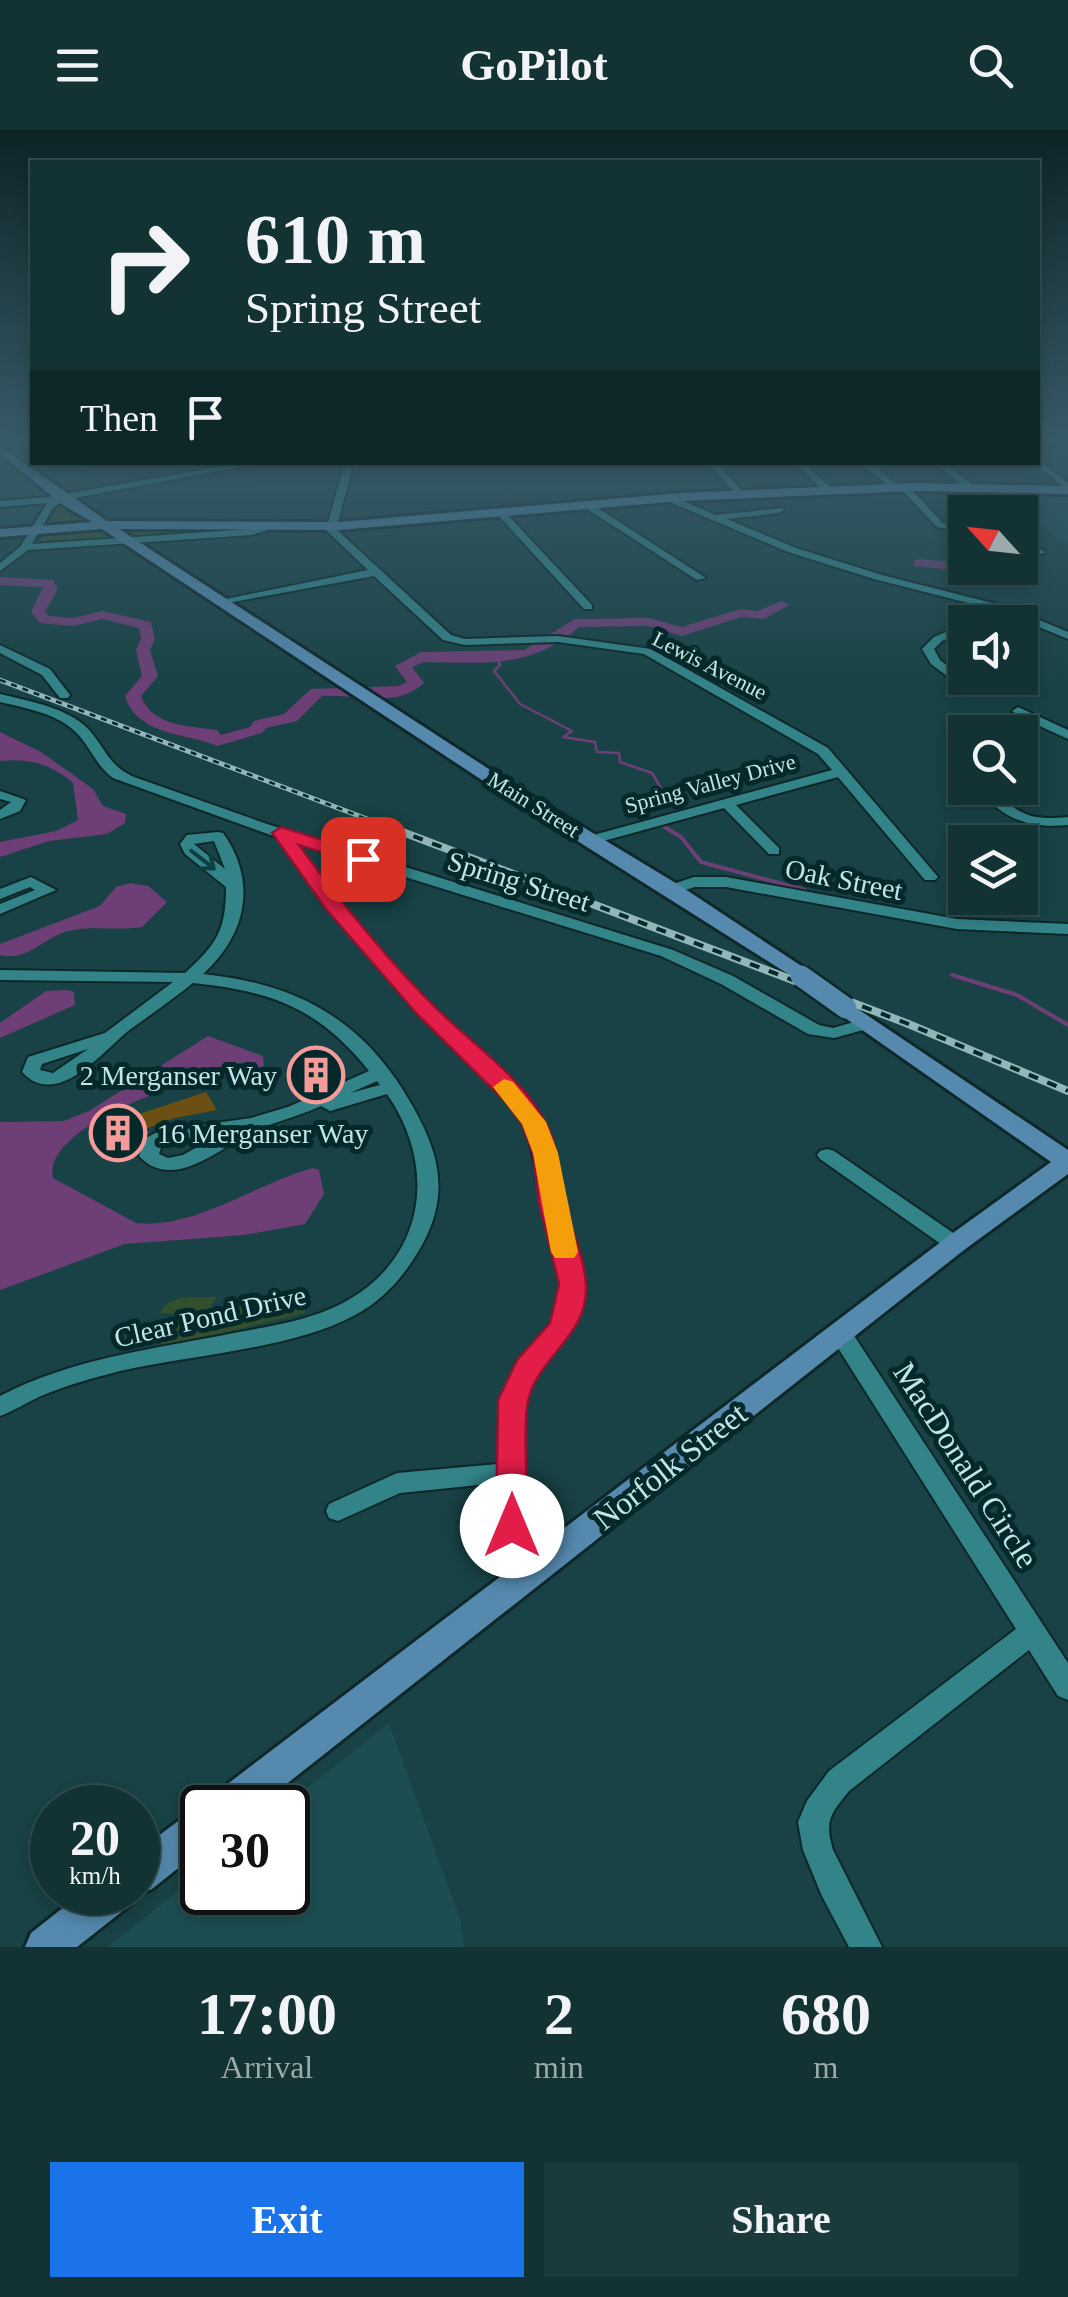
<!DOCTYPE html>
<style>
body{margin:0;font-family:Georgia,serif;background:#1b3a3c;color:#f1f3f6;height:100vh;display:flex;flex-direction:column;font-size:38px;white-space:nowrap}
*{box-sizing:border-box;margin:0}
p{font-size:32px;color:#9caaac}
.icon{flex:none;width:55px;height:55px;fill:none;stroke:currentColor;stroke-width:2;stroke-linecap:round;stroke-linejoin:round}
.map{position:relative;height:1817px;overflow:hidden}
.side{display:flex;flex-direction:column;background:#123234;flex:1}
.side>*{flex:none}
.hud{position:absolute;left:30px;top:30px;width:1010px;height:305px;border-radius:0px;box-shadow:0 5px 15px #0003,0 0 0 2px #314d4f;background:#123234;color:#f1f3f6;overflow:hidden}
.needle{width:65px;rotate:297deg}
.buttons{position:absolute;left:948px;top:365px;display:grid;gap:20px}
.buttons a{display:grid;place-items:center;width:90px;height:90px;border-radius:0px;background:#123234;box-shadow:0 5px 15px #0003,0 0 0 2px #314d4f;font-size:50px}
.speed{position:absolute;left:30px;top:1655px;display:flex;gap:20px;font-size:50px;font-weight:700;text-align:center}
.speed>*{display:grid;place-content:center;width:130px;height:130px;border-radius:50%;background:#123234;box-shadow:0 5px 15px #0003,0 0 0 2px #314d4f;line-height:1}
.speed small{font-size:25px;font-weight:400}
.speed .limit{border:5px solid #111;border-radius:15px;background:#fff;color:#111}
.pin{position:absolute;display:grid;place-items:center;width:85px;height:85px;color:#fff;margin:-42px;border-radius:20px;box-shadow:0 5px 15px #0006}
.me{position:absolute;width:110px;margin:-55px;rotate:0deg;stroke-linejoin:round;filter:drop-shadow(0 0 8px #0008)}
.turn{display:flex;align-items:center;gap:35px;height:210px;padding:0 50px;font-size:45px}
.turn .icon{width:130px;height:130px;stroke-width:2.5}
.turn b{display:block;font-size:70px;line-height:85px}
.then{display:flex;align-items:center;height:95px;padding:0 50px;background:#0003;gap:20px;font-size:38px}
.eta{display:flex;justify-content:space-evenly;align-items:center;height:170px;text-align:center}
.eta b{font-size:60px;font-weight:700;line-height:70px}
.button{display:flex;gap:20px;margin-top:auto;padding:20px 50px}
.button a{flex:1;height:115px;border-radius:0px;background:#1a73e8;color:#fff;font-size:40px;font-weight:700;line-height:115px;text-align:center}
.button a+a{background:#1b3a3c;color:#f1f3f6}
header{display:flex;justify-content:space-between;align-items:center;height:130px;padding:0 50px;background:#123234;font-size:45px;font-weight:700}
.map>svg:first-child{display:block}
</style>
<header><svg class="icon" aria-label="menu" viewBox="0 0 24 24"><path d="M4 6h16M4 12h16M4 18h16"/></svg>GoPilot<svg class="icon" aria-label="search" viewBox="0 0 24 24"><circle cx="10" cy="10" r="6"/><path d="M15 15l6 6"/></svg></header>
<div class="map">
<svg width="1068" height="1817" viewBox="0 0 1068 1817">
<rect width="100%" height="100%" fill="#184245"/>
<path fill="#1c4e51" d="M0 311H32V332L88 333 94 338 81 341 88 349 58 354 70 363 48 368 28 397 0 400Z
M975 359 1068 362V414L1020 382Z
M389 1593 461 1792 464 1817H108L202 1742V1762H288V1678L283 1677Z"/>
<path fill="#324f2e" d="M58 374 92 391 263 399 39 413Z
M217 1167 210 1177H245L255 1168 292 1170 305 1176V1183L161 1218 160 1200 173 1198 174 1184 160 1183C170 1162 197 1168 217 1167Z"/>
<path fill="#6e3f76" d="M0 602 41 622 93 659 103 676 126 684 125 693 107 704 49 711 0 727V712L56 701 78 690 73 653C51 634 29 628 0 631Z
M130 753 148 756 167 772 142 797C117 801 92 795 68 801 43 808 27 832 0 825V814L100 776 116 757Z
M67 860 74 862 75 875 0 908V893L46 861Z
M208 906 263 926 264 936C245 950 218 943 196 950 160 960 43 1001 53 1048L136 1093C194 1100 259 1052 313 1038L319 1040 324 1064 305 1094 244 1105 125 1114 0 1160V992L64 991 89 981Z"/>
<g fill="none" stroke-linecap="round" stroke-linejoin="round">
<path stroke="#6e3f76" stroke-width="2.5" d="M497 528 500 535 494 541 520 574 572 601 563 607 595 612 597 622 619 623 620 632 652 643 662 660"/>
<path stroke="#6e3f76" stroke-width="4" d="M663 696 681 707 701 732 805 760
M952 845 1017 865 1068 895"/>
<path fill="#6e3f76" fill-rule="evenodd" d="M919 429 965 433V438H971L965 441 914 436V430Z
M0 447 53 450 58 459 45 482 49 486 73 488 102 481 151 492 155 509 150 520 158 546 141 566C152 597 191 596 217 600L221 605 250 597 254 591 284 584 311 559 399 556 407 552 395 536 421 522 524 520 575 489 649 488 682 497 740 479 757 481 782 471 789 475 764 489 741 487 682 506 648 496 579 497C531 539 484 533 424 532L412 537 424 553C396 579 356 564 322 566L297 591 266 598 262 603 217 616C188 603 137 606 125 566L142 546 136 520 141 509 139 498 102 489 73 496 40 493 31 482 43 457 0 455Z"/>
</g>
<path fill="#6b4f13" d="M206 962 217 980 175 988 140 1001 134 1010 116 1011 107 1000 136 985Z"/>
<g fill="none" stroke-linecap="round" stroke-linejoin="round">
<g stroke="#0e2728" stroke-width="4">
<path id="minor" d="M1038 311H1068V314L1038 315Z
M1038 330 1068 353V360L1032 332H1038Z
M245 332H267L64 370 53 378 32 414 251 399 271 393 276 396 274 398 252 405 28 420 0 441V433L20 417 47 373 0 377V371L48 367Z
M333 332H344L352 339 336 399 451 505 465 509 558 506 651 519 828 618 938 747 935 750H925L838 647 736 675 779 718V724H769L724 678 596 713H586V707L832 640 818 624 644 524 558 512 465 515 443 510 374 446 222 474V470L226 469 368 440 326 400 343 340Z
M707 332H716L743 362V366H737Z
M793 332H803L833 359V363H827Z
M860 332H870L900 357 907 355 943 393 965 397V403L937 397 900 358 893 360Z
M932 332H942L976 357 968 359Z
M665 366H671L716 385 782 378 784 380 779 383 727 389 796 418 882 445 1008 477 1068 502V509L1000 481 874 449 788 422 665 370Z
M587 372 590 373 706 448 697 450 584 377V373Z
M498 381H504L592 475V479H584L498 385Z
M1020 408 1044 421 1045 423 1036 425 1020 415Z
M965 494V501L942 511 934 519 940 530 957 543 947 546 931 534 922 519 934 507Z
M0 515 50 539 70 565 68 568H60L42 545 0 523Z
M0 564C28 571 61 576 84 595 105 614 105 634 134 647L267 694 673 820 733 846 819 895 833 898 868 888 877 893 874 897 834 908 808 904 721 854 661 826 295 713 355 791 412 856 521 961C530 973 539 985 546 999 556 1023 557 1049 562 1074 570 1107 591 1145 580 1179 572 1207 545 1222 532 1248 521 1270 517 1376 526 1399 531 1414 546 1422 553 1436L549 1444C526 1452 505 1416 500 1396 497 1382 498 1367 498 1353L400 1363 338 1391 329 1388 326 1381 329 1374 397 1343 498 1334 503 1278 509 1249 520 1231 554 1189 562 1167 560 1142 526 996 494 954 432 897 381 841 326 775 276 707 113 648C98 637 93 623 82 609 63 584 29 579 0 572Z
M1018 577 1068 600V609L1031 592 994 602H975L1021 587 1012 581Z
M965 605V619L962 624 965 628V641L960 640 948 624 960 606Z
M977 658H991C1018 684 1030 691 1068 687V695C1028 699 1003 689 977 658Z
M0 661 26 670 20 681 0 689V680L11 672 0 669Z
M218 702 223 703C258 752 246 805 203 844 290 853 355 884 403 960 435 1012 454 1057 422 1115 406 1144 384 1170 355 1185 293 1219 190 1225 120 1241 93 1248 67 1255 41 1266 27 1272 14 1281 0 1286V1266C73 1228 154 1219 234 1203 266 1197 300 1192 330 1179 422 1140 442 1043 387 964L330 981 321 976C302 985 281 990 261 998 225 1012 175 1065 139 1026L146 1008 159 1001 251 988 288 977 369 941C319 878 271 861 193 853 172 870 150 885 128 901 102 922 57 980 22 942L28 927 105 903 173 852 0 850V840L185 843C217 814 226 800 226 757L185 724 180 714 187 705ZM214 711 225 739 194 714ZM88 919 53 943 40 940 42 934ZM377 951 380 955 350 963ZM221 1004 183 1025 168 1028 159 1024 162 1015 171 1010Z
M31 747 56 760 0 784V774L35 760 30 757 0 769V759Z
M694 747H726L957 789 1068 794V804L957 799 726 757H695L672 764 664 759 667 756Z
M827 1019 834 1021 962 1109 965 1114 962 1119H948L820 1029 817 1025 820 1021Z
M841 1196 849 1198 1068 1533V1570L1058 1566 1029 1520 849 1661C831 1684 824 1689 833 1720L882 1817H849L822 1766 803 1720 798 1692 807 1671 829 1641 1016 1499 833 1210 830 1204 833 1198Z"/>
</g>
<g stroke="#0e2728" stroke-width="6">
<path id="major" d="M0 316 107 391 339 392 681 363 915 353 1068 356V364L915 361 681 371 339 400 119 399 515 656 679 755 809 841 812 846 801 852 503 664 102 399 0 407V399L92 392 63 375 0 324Z
M846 871 1068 1020V1044L964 1120 256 1678H207L213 1665 946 1108 1051 1032 838 883 835 878 838 873Z
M202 1677V1719L152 1759 138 1764 134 1763 129 1776 77 1817H25L31 1803 83 1762H138V1721L189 1683Z"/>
</g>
<use href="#minor" fill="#338489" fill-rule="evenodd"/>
<use href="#major" fill="#5589ae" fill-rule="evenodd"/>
<g stroke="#91b7ba" stroke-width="5">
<path id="rail-far1" d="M0 550 383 695"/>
</g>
<g stroke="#91b7ba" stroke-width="8">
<path id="rail" d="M376 692 906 893 1068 961"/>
</g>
<use href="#rail-far1" stroke="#05282a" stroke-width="2.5" stroke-dasharray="6" stroke-linecap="butt"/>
<use href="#rail" stroke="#05282a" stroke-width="4" stroke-dasharray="10" stroke-linecap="butt"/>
<g stroke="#0e2728" stroke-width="26" stroke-linecap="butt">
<path id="major-bridge" d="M801 846 846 878"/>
</g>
<use href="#major-bridge" stroke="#5589ae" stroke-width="21"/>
</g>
<defs><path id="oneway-shaft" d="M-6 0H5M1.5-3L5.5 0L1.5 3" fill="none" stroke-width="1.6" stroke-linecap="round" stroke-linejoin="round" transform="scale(2.5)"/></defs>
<use stroke="#103f42" href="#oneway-shaft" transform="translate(203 730) rotate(38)"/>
<linearGradient id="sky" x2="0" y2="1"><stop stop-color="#0d2426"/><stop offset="0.55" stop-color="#375a68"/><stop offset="1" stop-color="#375a68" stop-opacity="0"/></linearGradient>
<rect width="1068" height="565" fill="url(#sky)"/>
<path fill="#e11d48" stroke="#92132f" stroke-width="2.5" d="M281 697 370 725V733L363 735 299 715C341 772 386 829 436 878 471 913 523 948 546 993 559 1019 559 1046 565 1074 571 1100 585 1128 586 1155 589 1204 541 1225 529 1267 522 1292 528 1366 528 1396L523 1406 512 1410 500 1406 496 1396 498 1270 517 1230 550 1193 559 1154 539 1073 533 1023 522 994 504 970 417 884 326 779 272 703Z"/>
<path fill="#f59e0b" d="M504 949 513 952 546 992 558 1023 578 1122 574 1128H555L551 1122 533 1023 522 994 493 957Z"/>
<defs>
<g id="building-ring" transform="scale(2.875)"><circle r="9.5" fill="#05282a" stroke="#f59b99" stroke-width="1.5"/><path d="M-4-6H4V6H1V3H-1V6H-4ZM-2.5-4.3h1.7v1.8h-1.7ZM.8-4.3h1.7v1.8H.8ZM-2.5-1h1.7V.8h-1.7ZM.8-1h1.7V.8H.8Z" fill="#f59b99"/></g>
</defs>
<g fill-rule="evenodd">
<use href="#building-ring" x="316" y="945"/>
<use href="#building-ring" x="118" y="1003"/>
</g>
<g text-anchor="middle" stroke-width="10" stroke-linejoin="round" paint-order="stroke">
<g font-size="22" fill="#c1e6e8" stroke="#05282a">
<text transform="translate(710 535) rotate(27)" y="8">Lewis Avenue</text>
<text transform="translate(710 653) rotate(-15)" y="8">Spring Valley Drive</text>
<text transform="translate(534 674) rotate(32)" y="8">Main Street</text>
</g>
<g font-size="28" fill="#c1e6e8" stroke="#05282a">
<text transform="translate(844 749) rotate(11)" y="10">Oak Street</text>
<text transform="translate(519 751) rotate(17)" y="10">Spring Street</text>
<text transform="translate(210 1186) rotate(-13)" y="10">Clear Pond Drive</text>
</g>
<g font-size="28" fill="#c1e6e8" stroke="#05282a" text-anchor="end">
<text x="277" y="955">2 Merganser Way</text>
<text x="157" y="1013" text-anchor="start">16 Merganser Way</text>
</g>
<g font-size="32" fill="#c1e6e8" stroke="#05282a">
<text transform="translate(966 1335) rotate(57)" y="11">MacDonald Circle</text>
<text transform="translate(670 1336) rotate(-38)" y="11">Norfolk Street</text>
</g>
</g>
</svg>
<div class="buttons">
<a><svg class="needle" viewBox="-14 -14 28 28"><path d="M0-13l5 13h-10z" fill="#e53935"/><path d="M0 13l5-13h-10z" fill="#9caaac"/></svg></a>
<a><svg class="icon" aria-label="sound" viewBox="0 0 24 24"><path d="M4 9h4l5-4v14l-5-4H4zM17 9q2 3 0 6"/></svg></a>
<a><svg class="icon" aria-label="search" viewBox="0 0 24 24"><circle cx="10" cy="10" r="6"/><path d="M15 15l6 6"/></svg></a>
<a><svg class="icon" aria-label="layers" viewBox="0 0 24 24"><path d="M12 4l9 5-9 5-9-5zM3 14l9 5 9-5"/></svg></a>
</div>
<div class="speed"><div>20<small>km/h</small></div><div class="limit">30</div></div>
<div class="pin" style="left:363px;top:729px;background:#d93025"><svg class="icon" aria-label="arrive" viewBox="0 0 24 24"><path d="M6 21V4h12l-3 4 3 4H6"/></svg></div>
<svg class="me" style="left:512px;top:1396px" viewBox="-20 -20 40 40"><circle r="19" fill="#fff"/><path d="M0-13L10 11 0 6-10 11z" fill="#e11d48"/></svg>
<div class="hud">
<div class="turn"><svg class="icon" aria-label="right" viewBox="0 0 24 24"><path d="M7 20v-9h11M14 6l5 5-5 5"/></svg><div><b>610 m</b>Spring Street</div></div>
<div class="then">Then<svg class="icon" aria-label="arrive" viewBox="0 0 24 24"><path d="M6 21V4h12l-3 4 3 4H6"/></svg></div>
</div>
</div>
<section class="side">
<div class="eta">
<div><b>17:00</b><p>Arrival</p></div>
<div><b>2</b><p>min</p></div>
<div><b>680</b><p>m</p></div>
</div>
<div class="button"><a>Exit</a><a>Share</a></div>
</section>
